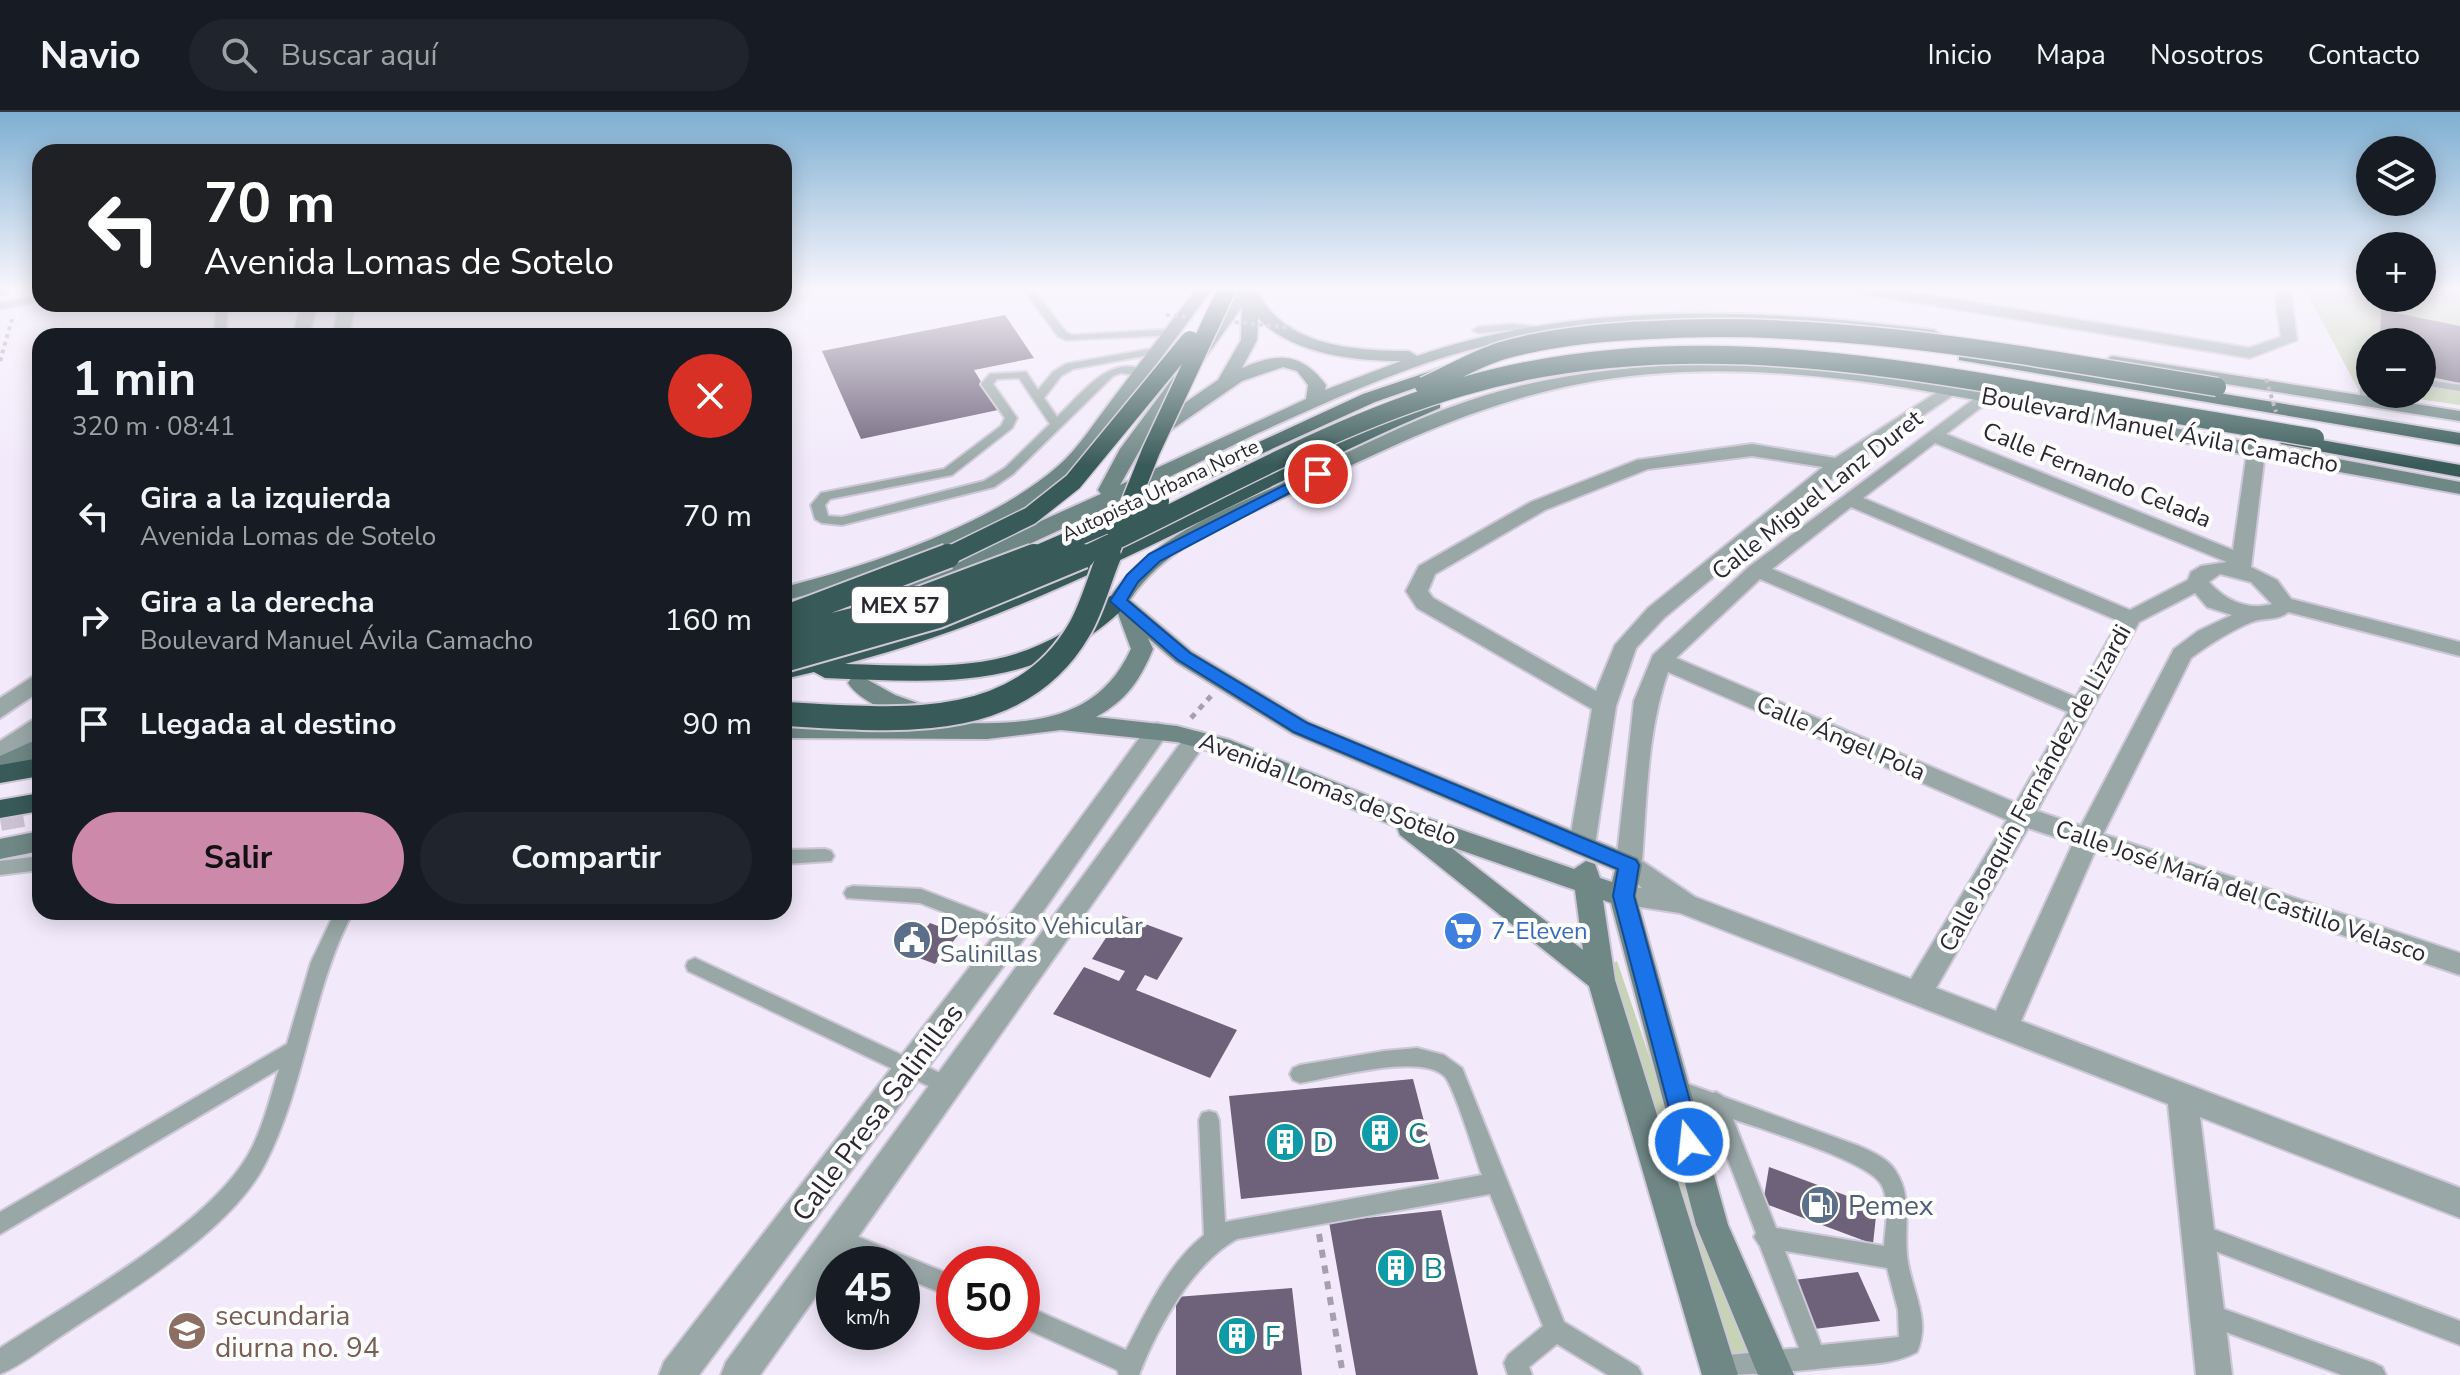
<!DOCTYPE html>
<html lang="es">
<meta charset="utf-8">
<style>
body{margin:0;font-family:"Nunito Sans",sans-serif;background:#20242c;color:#f1f3f6;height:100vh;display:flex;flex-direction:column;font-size:30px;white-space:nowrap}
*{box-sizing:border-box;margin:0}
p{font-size:26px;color:#9ea1a6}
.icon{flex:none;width:44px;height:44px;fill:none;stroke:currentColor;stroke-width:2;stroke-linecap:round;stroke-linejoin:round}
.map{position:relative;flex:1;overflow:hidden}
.side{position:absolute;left:32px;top:216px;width:760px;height:592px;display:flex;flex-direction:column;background:#171b24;border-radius:24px;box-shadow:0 4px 20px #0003}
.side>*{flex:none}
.banner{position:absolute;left:32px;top:32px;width:760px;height:168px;border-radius:24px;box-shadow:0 4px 20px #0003;background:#202124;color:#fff;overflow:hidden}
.tools{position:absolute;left:2356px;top:24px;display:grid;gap:16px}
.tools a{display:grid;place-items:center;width:80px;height:80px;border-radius:50%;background:#171b24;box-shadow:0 4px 20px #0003;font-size:40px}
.speed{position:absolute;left:816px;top:1134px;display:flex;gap:16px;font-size:40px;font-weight:700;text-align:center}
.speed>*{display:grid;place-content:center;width:104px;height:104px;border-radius:50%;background:#171b24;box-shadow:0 4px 20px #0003;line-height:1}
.speed small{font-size:20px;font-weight:400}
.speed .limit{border:12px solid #d22;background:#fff;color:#111}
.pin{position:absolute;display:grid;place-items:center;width:68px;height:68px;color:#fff;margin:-34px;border:4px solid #fff;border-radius:50%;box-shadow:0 2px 8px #0007}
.me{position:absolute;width:88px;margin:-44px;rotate:344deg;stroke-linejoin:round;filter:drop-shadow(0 0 6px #0008)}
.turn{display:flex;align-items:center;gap:28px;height:168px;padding:0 40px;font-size:36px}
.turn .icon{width:104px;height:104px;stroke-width:2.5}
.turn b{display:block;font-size:56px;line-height:68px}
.round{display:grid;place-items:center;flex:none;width:84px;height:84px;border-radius:42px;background:#20242c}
.headline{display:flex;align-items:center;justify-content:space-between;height:136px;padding:0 40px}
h1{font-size:48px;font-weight:700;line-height:60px}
.action{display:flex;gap:16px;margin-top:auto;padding:16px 40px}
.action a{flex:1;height:92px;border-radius:48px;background:#cd89a9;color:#111;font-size:32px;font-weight:700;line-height:92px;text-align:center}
.action a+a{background:#20242c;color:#f1f3f6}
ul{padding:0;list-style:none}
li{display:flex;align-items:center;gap:24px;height:104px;padding:0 40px}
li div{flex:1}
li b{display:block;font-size:30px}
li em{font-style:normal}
header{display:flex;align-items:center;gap:48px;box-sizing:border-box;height:112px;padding:0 40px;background:#171b24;border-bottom:2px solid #363941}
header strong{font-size:38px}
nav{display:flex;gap:44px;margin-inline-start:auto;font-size:28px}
.search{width:560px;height:72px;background:#20242c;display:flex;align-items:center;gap:20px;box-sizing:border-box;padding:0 28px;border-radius:44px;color:#9ea1a6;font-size:30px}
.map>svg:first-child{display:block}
</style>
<header>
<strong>Navio</strong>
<div class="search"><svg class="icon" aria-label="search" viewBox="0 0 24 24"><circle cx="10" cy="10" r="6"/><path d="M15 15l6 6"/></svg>Buscar aquí</div>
<nav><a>Inicio</a><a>Mapa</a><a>Nosotros</a><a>Contacto</a></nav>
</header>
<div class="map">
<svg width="2460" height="1263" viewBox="0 0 2460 1263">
<rect width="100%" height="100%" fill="#f2eafb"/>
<path fill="#c6d4b5" d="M2305 177H2370V186H2422V177H2460V293L2383 282H2422V230H2370V280L2359 279Z
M1617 849 1719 1150 1766 1263H1733L1606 855Z"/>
<path fill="#6d627a" d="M2381 198 2460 214V271L2422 263V230H2380Z
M1005 203 1034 246 974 258 998 298 861 327 822 239Z
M1121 803 1183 826 1157 868 1145 863 1136 878 1237 918 1210 966 1053 902 1084 855 1119 869 1125 859 1092 847Z
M930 811 959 822 935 852 906 841Z
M1413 967 1439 1067 1241 1087 1229 984Z
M1769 1055 1877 1095 1873 1132 1763 1091Z
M1441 1098 1478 1263H1356L1329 1110Z
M1858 1160 1880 1209 1814 1217 1794 1168Z
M1292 1176 1302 1263H1176V1185Z"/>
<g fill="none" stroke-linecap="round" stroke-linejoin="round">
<path stroke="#cac3d3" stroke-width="24" stroke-dasharray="24 12" stroke-linecap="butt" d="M0 707 23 703"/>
<g stroke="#cec7d7" stroke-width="4">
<path id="lane" d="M0 177H25L0 183Z
M1023 177H1033L1066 220 1072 223 1174 217 1179 220 1174 223 1066 228 1058 224Z
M40 183V189L0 197V191Z
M217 192H227L226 224H214Z
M1513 212 1546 216 1551 219 1546 222 1513 218 1478 221 1473 218 1478 215Z
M1161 235 1167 238 1165 240 1073 257 1061 264 1044 286 1057 305C1082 282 1112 238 1149 261L1143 264 1121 261 1113 264 1013 362 994 375 842 413 822 411 815 407 811 393 821 381 944 357 1001 314 1005 306 981 272 990 262 1026 260 1038 278 1053 260 1066 252ZM1019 266 1050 312 1005 356 984 369 842 405 828 404 825 393 830 387 952 363 1012 316 1017 306 993 272 997 267Z
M2422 267 2460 273V279L2422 273Z
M2370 269V289L2368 292H2360V273Z
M825 737 831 739 834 744 831 749 784 752V738Z
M40 744V758L0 763V749Z
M853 774 921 777 1019 815 1022 820 1019 825 1013 827 920 791 847 786 844 781 847 776Z
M335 800H353C311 879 306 973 265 1052 231 1119 129 1179 67 1220 45 1234 24 1252 0 1262V1236C71 1189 207 1115 248 1043 263 1017 270 985 279 957L0 1122V1100L287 932 311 850Z
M695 846 955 968 958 974 955 980 948 983 941 980 688 859 686 854 688 849Z
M1417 936 1444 943 1462 956 1564 1210 1638 1255 1642 1263H1608L1557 1232 1529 1255 1532 1263H1508L1504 1251 1508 1243 1543 1214 1490 1082 1237 1127C1193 1151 1157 1216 1139 1263H1119L1117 1258 1022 1215V1192L1126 1238C1148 1197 1167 1153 1204 1123L1199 1008 1202 1001 1209 999 1216 1001 1219 1008 1225 1110 1482 1063C1475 1044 1455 977 1445 965 1422 940 1332 966 1300 971L1293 968 1290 962 1293 956 1300 953 1384 939Z
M1674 967 1713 981 1716 980 1724 985 1859 1034C1872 1040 1887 1046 1895 1058 1913 1085 1904 1113 1907 1143 1910 1177 1932 1206 1917 1240 1895 1252 1870 1252 1845 1254 1800 1259 1755 1263 1709 1263L1706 1256 1710 1248 1718 1244 1799 1236 1760 1134 1754 1125 1756 1121 1709 998 1667 982 1664 976 1667 970ZM1733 1007C1763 1018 1866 1048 1881 1072 1891 1090 1885 1115 1884 1134L1776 1116ZM1785 1139 1887 1156 1898 1198 1899 1225 1821 1233Z
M2197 1111 2460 1209V1233L2189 1129 2186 1122 2189 1115Z
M837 1116 954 1164V1186L902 1165V1152H872L829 1134 826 1127 829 1120Z
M2207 1191 2374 1251 2382 1255 2386 1263H2342L2207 1213 2199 1210 2196 1202 2199 1194Z"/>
</g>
<g stroke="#cec7d7" stroke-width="4">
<path id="street" d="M1857 177H1892L2249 236 2281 225 2274 177H2290L2297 228 2250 246 1865 182Z
M301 192H317L309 224H293Z
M339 192H355L349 224H333Z
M1950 272 1959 277 1956 281 1845 356 1664 506 1636 536 1616 594 1595 733 1591 740 1582 743 1573 740 1569 733 1592 597 1417 496 1406 479 1419 454 1531 390 1637 348 1752 332 1835 346ZM1752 344 1823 355 1648 496 1615 533 1596 579 1433 486 1428 479 1435 462 1545 398 1648 357Z
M1986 278 1992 279V287L1946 322 2233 438 2247 340 2249 336H2263L2265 340 2251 455 2277 468 2291 487 2460 530V544L2288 500C2279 509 2264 505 2252 510 2230 519 2210 532 2191 546L2103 722 2460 841V863L2095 739 2021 909 2460 1076V1106L2200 1005 2232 1263H2196L2168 992 1680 801 1614 791 1610 784 1614 777 1623 774 1642 776 1616 753 1634 589 1653 543 1750 454ZM1935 331 2227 450 2201 454 2191 460 2188 468 2130 498 1863 386ZM1851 395 2119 509 2076 585 1772 457ZM2220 462 2251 470 2272 492C2247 499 2225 488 2209 470ZM1760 467 2068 600 2016 691 1676 546ZM2195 481 2207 495 2232 503 2198 519 2174 537 2081 714 2037 699 2139 510ZM1668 560 2007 708 1911 867 1695 785 1642 749C1647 685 1647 620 1668 560ZM2028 716 2073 731 1996 899 1936 876Z
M40 560V579L0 606V586Z
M40 603V623L15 643 0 644V629Z
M1157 611 1165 613 1169 619 1165 625 1023 828 699 1263H659L664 1250 1003 812 1149 613Z
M1196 619 1204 621 1208 627 1204 633 839 1152H834V1159L760 1263H721L726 1250 1188 621Z"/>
</g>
<g stroke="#cec7d7" stroke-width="4">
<path id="secondary" d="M0 177H8V178L0 183Z
M1196 177H1212C1185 215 1156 252 1128 290 1111 314 1094 341 1072 362 1009 422 868 467 784 489V475C869 454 990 413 1057 355 1078 337 1094 311 1111 289 1139 252 1168 214 1196 177Z
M1239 177H1257C1281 234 1354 239 1409 239L1417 244C1583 187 1763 197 1934 218L1942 223 1934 228C1774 208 1605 197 1448 244 1383 264 1320 293 1258 321 1193 352 895 508 842 495L839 490 842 485 943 453 1101 382 1098 378 1120 337ZM1242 195 1241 228 1218 268 1160 308ZM1258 206C1292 242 1354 249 1401 249L1325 278 1326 273C1302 241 1278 240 1242 256L1257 228ZM1283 255 1297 259 1308 273 1306 287 1120 373 1146 327H1158L1242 269Z
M2112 244 2460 299V309L2106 253 2104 249Z
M1749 251 1914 267 2460 370V382C2359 363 2257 346 2156 325 1973 287 1766 235 1579 272 1480 291 1395 332 1304 376 1243 406 1169 428 1130 488L1192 540 1309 610 1638 746 1642 753 1636 784 1728 1113 1794 1263H1758L1696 1113 1611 791 1603 788 1615 868 1738 1263H1702L1589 874 1400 723 1397 715 1213 640 1177 630 1061 618 987 627 784 626V610L925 611C900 603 863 594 848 571L851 566 859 563 895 583 937 598 941 604 933 611C1012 611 1093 620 1131 537L1117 499 1107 489C1150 425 1219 401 1285 370 1346 342 1405 310 1468 289 1559 258 1653 252 1749 251ZM1148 526 1176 550 1293 622 1615 758 1612 770 1600 766 1595 752 1586 749 1574 757 1404 698 1230 628 1177 614 1096 605C1127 588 1140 568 1153 537ZM1449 734 1575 778 1583 838Z
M40 626V644L0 663V644Z
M40 719V739L0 747V727Z"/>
</g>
<g stroke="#cec7d7" stroke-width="4">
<path id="highway" d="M1965 239 2460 321V333L1959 248V240Z
M1449 253 1458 258 1455 262 1375 290 1140 397H1126L1123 393 1363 282Z
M1434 287 1440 288V296C1244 379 1051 500 845 552 952 555 1028 563 1110 484H1126L1129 489 1126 494C1037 581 941 570 825 566L814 560 784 567V553L875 530 1000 487 1330 329Z
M2288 322 2460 353V365L2281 332 2279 328Z
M40 646V664L0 671V653Z
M40 681V699L0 706V688Z"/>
</g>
<path stroke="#a6a0ae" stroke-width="4" stroke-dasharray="4 4" stroke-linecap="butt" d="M0 249 12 207"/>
<path stroke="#a6a0ae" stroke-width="5" stroke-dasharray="6 6" stroke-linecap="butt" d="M1191 606 1211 584"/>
<path stroke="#a6a0ae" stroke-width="6" stroke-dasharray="8 8" stroke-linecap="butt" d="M1319 1122 1343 1263"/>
<use href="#lane" fill="#99a8a7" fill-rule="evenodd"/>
<use href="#street" fill="#99a8a7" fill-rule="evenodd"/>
<use href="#secondary" fill="#6f8785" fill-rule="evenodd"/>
<use href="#highway" fill="#385a58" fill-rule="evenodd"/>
<g stroke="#cec7d7" stroke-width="21" stroke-linecap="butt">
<path id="highway-bridge-far1" d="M1424 274C1449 263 1475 247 1501 239 1549 225 1601 220 1651 218 1841 207 2031 245 2217 275
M944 446 1030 404 1073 370 1190 228
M1029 446 1160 389
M1079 446C1204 388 1327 314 1461 275 1650 219 1844 246 2035 279 2129 294 2222 310 2315 326
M1108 446 1151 339 1227 177"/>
</g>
<g stroke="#cec7d7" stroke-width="28" stroke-linecap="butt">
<path id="highway-bridge" d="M784 506 948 444
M784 525 882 501 1034 444
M784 548 938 504 1083 444
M784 602C888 607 1017 625 1079 518 1092 496 1099 468 1109 444"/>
</g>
<path stroke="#a6a0ae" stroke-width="4" stroke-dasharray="4 4" stroke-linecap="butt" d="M1166 203 1189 205
M1235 210 1292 216
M2266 267 2276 300"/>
<use href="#highway-bridge-far1" stroke="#385a58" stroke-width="18"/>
<use href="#highway-bridge" stroke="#385a58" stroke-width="24"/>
</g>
<linearGradient id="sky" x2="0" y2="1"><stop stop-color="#7eafd2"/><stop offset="0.5" stop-color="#f9f6fd"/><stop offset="1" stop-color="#f9f6fd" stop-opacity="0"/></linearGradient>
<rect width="2460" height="354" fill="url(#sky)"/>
<path fill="#1a73e8" stroke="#114b97" stroke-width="2" d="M1312 359 1325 362 1160 449 1138 470 1127 488 1190 541 1307 611 1636 748 1639 753 1634 784 1701 1030 1698 1038 1689 1041 1681 1038 1678 1030 1613 784 1618 757 1294 620 1178 548 1110 489 1127 463 1149 442Z"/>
<defs>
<g id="supermarket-disc" transform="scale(2)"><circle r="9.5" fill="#3f7fe0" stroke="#fff"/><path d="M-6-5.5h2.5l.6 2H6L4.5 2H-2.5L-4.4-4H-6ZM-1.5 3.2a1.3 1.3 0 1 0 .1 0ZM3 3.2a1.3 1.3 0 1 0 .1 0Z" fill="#fff"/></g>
<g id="civic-disc" transform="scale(2)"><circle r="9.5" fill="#5c6f8a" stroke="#fff"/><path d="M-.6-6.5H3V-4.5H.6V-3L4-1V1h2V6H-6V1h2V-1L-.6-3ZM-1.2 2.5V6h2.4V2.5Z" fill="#fff"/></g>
<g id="building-disc" transform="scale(2)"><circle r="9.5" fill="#0f9aa8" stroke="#fff"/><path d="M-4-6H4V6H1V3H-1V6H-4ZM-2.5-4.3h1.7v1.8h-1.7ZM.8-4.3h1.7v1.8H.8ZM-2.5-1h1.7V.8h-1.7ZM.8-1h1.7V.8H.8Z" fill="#fff"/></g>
<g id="fuel-disc" transform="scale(2)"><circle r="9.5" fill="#5c6f8a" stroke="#fff"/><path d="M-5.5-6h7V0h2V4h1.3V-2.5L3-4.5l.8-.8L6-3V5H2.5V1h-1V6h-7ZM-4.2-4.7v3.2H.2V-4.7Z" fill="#fff"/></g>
<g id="school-disc" transform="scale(2)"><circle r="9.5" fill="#8d6e63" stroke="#fff"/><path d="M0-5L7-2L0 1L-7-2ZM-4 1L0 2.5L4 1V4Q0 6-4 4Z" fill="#fff"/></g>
</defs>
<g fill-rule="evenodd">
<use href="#supermarket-disc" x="1463" y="819"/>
<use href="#civic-disc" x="912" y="828"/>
<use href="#building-disc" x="1380" y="1021"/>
<use href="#building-disc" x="1285" y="1030"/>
<use href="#fuel-disc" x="1820" y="1093"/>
<use href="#building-disc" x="1396" y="1156"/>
<use href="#school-disc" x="187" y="1219"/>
<use href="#building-disc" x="1237" y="1224"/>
</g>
<g text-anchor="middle" stroke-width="8" stroke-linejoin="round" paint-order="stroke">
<g font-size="20" fill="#2b2731" stroke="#fff">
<text transform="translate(1160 378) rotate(-25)" y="7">Autopista Urbana Norte</text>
</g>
<rect fill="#fff" stroke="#6b686f" stroke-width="2" x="852" y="475" width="96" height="36" rx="6"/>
<g font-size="22" font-weight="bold" fill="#2b2731">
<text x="900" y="501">MEX 57</text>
</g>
<g font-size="24" fill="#2b2731" stroke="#fff">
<text transform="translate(2160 318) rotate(11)" y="8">Boulevard Manuel Ávila Camacho</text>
<text transform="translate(2097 363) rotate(22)" y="8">Calle Fernando Celada</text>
<text transform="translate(1817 383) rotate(-38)" y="8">Calle Miguel Lanz Duret</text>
<text transform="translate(1841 626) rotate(23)" y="8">Calle Ángel Pola</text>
<text transform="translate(2035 676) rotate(-61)" y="8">Calle Joaquín Fernández de Lizardi</text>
<text transform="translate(1328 677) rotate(21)" y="8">Avenida Lomas de Sotelo</text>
<text transform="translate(2241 779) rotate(19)" y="8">Calle José María del Castillo Velasco</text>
</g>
<g font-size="24" fill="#4e5e75" stroke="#fff" text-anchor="start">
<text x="940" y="822">Depósito Vehicular<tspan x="940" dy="28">Salinillas</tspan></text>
</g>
<g font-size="24" fill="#366cbe" stroke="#fff" text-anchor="start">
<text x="1491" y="827">7-Eleven</text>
</g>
<g font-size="28" fill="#2b2731" stroke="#fff">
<text transform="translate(877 1000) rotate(-53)" y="10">Calle Presa Salinillas</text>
</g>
<g font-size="28" fill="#0d838f" stroke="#fff" text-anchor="start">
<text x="1408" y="1031">C</text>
<text x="1313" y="1040">D</text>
<text x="1424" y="1166">B</text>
<text x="1265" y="1234">F</text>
</g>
<g font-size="28" fill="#4e5e75" stroke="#fff" text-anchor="start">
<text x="1848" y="1103">Pemex</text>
</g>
<g font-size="28" fill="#785e54" stroke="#fff" text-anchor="start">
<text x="215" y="1213">secundaria<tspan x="215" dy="32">diurna no. 94</tspan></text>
</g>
</g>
</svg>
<div class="tools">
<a><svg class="icon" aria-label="layers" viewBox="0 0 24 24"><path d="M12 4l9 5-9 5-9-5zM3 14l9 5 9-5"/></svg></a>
<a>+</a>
<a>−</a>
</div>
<div class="speed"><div>45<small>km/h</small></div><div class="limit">50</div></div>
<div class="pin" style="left:1318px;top:362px;background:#d93025"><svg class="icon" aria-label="arrive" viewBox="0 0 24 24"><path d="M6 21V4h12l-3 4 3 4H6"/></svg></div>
<svg class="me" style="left:1689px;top:1030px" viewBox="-20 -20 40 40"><circle r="17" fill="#1a73e8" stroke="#fff" stroke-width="3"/><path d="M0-11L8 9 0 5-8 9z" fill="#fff"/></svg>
<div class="banner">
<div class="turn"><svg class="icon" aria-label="left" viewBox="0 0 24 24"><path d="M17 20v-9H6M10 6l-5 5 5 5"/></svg><div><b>70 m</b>Avenida Lomas de Sotelo</div></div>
</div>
<section class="side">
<div class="headline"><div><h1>1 min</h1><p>320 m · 08:41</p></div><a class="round" style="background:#d93025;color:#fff"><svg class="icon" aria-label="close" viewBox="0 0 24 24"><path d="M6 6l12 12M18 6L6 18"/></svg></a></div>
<ul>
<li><svg class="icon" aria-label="left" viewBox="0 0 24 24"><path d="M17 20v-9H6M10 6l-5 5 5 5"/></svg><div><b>Gira a la izquierda</b><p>Avenida Lomas de Sotelo</p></div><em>70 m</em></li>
<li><svg class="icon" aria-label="right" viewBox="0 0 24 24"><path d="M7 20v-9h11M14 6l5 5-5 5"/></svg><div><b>Gira a la derecha</b><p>Boulevard Manuel Ávila Camacho</p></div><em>160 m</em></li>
<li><svg class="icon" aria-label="arrive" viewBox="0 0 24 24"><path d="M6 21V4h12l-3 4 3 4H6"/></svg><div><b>Llegada al destino</b></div><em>90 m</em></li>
</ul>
<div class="action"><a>Salir</a><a>Compartir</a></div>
</section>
</div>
